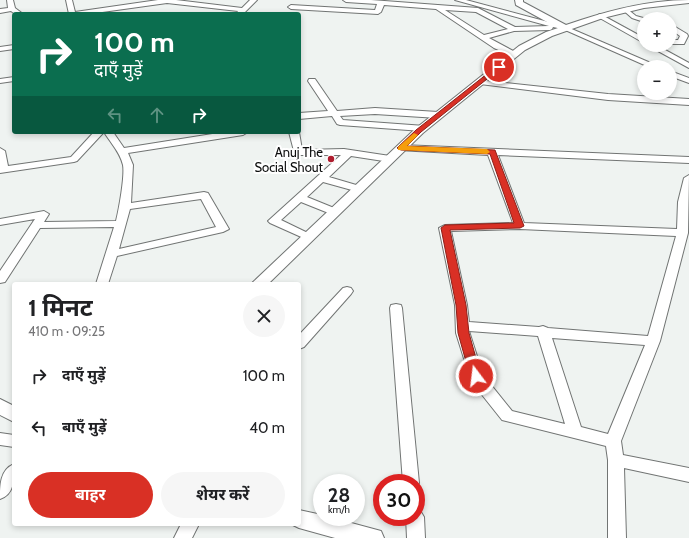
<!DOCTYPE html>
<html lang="hi">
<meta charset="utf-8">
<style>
body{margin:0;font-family:Cabin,"Noto Sans Devanagari",sans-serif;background:#f6f6f6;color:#202124;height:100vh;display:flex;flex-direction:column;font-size:15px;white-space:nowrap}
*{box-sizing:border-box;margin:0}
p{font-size:13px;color:#757577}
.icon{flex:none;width:22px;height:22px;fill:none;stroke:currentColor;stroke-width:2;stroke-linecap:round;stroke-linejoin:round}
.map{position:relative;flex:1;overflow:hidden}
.panel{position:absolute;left:12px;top:282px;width:289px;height:244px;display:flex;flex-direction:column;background:#fff;border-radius:4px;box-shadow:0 2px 6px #0003}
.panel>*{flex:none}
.guide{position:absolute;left:12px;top:12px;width:289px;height:122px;border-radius:4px;box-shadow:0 2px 6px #0003;background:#0b6e4f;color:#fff;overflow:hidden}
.controls{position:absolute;left:637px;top:12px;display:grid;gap:8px}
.controls a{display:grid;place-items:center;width:40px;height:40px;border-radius:50%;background:#fff;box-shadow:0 2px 6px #0003;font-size:20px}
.speed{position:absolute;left:313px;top:474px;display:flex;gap:8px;font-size:20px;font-weight:700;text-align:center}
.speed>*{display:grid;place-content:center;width:52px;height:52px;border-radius:50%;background:#fff;box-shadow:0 2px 6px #0003;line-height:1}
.speed small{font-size:10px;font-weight:400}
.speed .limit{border:6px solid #d22;background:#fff;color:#111}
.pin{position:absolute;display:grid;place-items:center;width:34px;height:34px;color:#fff;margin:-17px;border:2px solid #fff;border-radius:50%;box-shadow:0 1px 4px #0007}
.me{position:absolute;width:44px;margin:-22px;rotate:345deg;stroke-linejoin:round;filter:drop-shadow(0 0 3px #0008)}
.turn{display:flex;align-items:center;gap:14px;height:84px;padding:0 16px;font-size:18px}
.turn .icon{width:52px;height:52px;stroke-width:2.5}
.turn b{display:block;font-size:28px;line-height:34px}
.lanes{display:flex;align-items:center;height:38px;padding:0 16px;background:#0003;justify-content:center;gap:20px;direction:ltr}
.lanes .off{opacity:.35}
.round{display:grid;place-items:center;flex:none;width:42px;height:42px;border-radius:21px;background:#f6f6f6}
.head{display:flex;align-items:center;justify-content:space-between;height:68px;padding:0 16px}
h1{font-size:24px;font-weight:700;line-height:30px}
.button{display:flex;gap:8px;margin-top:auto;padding:8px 16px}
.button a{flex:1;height:46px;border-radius:24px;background:#d93025;color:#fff;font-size:16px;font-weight:700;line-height:46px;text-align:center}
.button a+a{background:#f6f6f6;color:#202124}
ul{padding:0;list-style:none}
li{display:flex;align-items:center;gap:12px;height:52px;padding:0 16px}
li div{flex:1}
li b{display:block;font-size:15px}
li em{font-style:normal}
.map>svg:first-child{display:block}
</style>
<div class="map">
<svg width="689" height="538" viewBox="0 0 689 538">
<rect width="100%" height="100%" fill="#eff3f1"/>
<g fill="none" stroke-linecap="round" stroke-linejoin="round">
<g stroke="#717473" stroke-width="2">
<path id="minor" d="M7 0H13L15 8 23 14H15L11 11 0 13V9L8 8Z
M66 0H72L75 12 158 0H176L242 8 250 0H257L243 14H236L238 11 167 3 88 14H69Z
M343 0H371L478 8 515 27 549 26 455 0H466L567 27 660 67H649L563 29 553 27 552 29 550 30 514 31 489 38 517 53 518 55 514 57 494 48 436 9 384 5 381 12 378 14 291 9 288 7 291 5 375 10 377 4 346 2ZM445 10 476 12 508 29 484 35Z
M626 8 636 16 647 19H644V22L632 18 623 10Z
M600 14 644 38V43L598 17V15Z
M670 25 677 28 687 34 688 36 684 44H670V40H678L680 36 670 29Z
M14 45V49L0 51V47Z
M647 45H656L689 63V68Z
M670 71 689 78V83L670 76Z
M14 77V81L0 83V79Z
M309 79H315L337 111 375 108 438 112 442 115 438 118 375 114 340 116 343 120 425 126 427 128 422 131 340 125 337 124 332 116 299 119V113L328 111 308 81Z
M477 80 608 94 689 99V105L608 100 480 84H477Z
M94 132H113L124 148 225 132H248L243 135 128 153 133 165 131 203 204 192 208 193 229 229 223 232 117 256 108 284H96L114 227 40 228 5 282 0 283V271L35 219 0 225V219L44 211 49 214 44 222 116 221C119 209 125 176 123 165 120 152 110 142 104 132L77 161 74 162 0 173V148L5 151 8 166 71 157ZM201 199 216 227 119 249 130 209Z
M289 132H299L302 150 344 149 390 156 395 159 390 162 351 156 329 177 363 187 364 189 363 191 359 192 323 182 307 197 339 210 340 212 339 214H331L301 202 281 220 312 235 314 237 312 239 308 240 270 223 268 221 341 155H295Z
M401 145 689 157V163L498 155 524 223 677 229 678 202 684 178 689 175 688 233 660 341 621 441 623 455 689 468V482L624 468 626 538H608V460L606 446 502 420 471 381 456 333 455 305 439 228 445 225 513 223 488 155 398 150 396 148 398 146ZM520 229 676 236 648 336 548 328 543 326 539 327 469 322 467 305 451 231ZM469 331 538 336 565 424 512 411 483 375ZM552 338 645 345 608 434 581 427Z
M347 287 351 288 353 291 351 294 304 347 299 349V335L343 288Z
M396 304 401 305 402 308 419 483 416 488V483H403L390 308 391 305Z
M0 433 14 435V447L0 445Z
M14 464C14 478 15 494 0 499 0 485 0 470 14 464Z
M416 510 421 512 424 517 425 538H407L406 517H416Z
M181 524H199L192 538H174Z"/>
</g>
<g stroke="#717473" stroke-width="2">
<path id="tertiary" d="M515 0H523V2L566 25C606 11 647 0 689 0V3L644 8 603 18 552 36 525 50 423 133 268 284H251L415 129 519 46 546 32 558 28 516 5Z
M0 399 14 406V422L0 415Z
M299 510 322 515V517H329L381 531 384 538H335L299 528 291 524H299Z"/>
</g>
<use href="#minor" fill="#fff" fill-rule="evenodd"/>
<use href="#tertiary" fill="#fff" fill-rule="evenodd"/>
</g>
<path fill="#d93025" stroke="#8d1f18" d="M497 66 502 67 421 132 407 146 495 150 524 226 520 228 450 230 466 305 469 333 481 376 479 379H472L470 376 458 333 456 305 441 228 445 225 514 223 490 154 401 150 397 148 416 130Z"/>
<path fill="#f59e0b" d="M414 133 418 135 407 146 487 149 490 152 487 154 398 150V147Z"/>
<circle fill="#af1c2e" stroke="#fff" stroke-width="1.5" cx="331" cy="159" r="4"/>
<g text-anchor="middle" stroke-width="4" stroke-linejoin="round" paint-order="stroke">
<g font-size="13" fill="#0d0e0e" stroke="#fff" text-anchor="end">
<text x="323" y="157">Anuj The<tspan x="323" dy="15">Social Shout</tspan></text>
</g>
</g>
</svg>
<div class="controls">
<a>+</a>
<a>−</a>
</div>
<div class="speed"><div>28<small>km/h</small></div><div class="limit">30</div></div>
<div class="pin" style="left:499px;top:67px;background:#d93025"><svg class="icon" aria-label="arrive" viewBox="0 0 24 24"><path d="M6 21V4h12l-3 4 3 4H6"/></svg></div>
<svg class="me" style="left:476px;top:376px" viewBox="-20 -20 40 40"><circle r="17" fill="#d93025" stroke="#fff" stroke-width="3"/><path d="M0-11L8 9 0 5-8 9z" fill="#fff"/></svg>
<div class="guide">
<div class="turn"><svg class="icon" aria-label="right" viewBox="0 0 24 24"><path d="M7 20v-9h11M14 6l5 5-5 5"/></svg><div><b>100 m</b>दाएँ मुड़ें</div></div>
<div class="lanes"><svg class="icon off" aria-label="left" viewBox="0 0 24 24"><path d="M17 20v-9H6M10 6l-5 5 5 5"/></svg><svg class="icon off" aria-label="ahead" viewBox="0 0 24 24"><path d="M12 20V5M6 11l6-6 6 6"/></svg><svg class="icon" aria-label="right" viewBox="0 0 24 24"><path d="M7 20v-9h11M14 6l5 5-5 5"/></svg></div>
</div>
<section class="panel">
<div class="head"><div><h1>1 मिनट</h1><p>410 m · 09:25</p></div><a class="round"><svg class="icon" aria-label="close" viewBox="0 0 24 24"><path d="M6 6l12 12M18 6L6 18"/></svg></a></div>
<ul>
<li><svg class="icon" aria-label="right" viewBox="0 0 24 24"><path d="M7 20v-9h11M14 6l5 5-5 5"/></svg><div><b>दाएँ मुड़ें</b></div><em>100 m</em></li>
<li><svg class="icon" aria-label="left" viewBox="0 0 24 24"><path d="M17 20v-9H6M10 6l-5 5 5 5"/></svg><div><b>बाएँ मुड़ें</b></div><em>40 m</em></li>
</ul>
<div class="button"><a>बाहर</a><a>शेयर करें</a></div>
</section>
</div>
